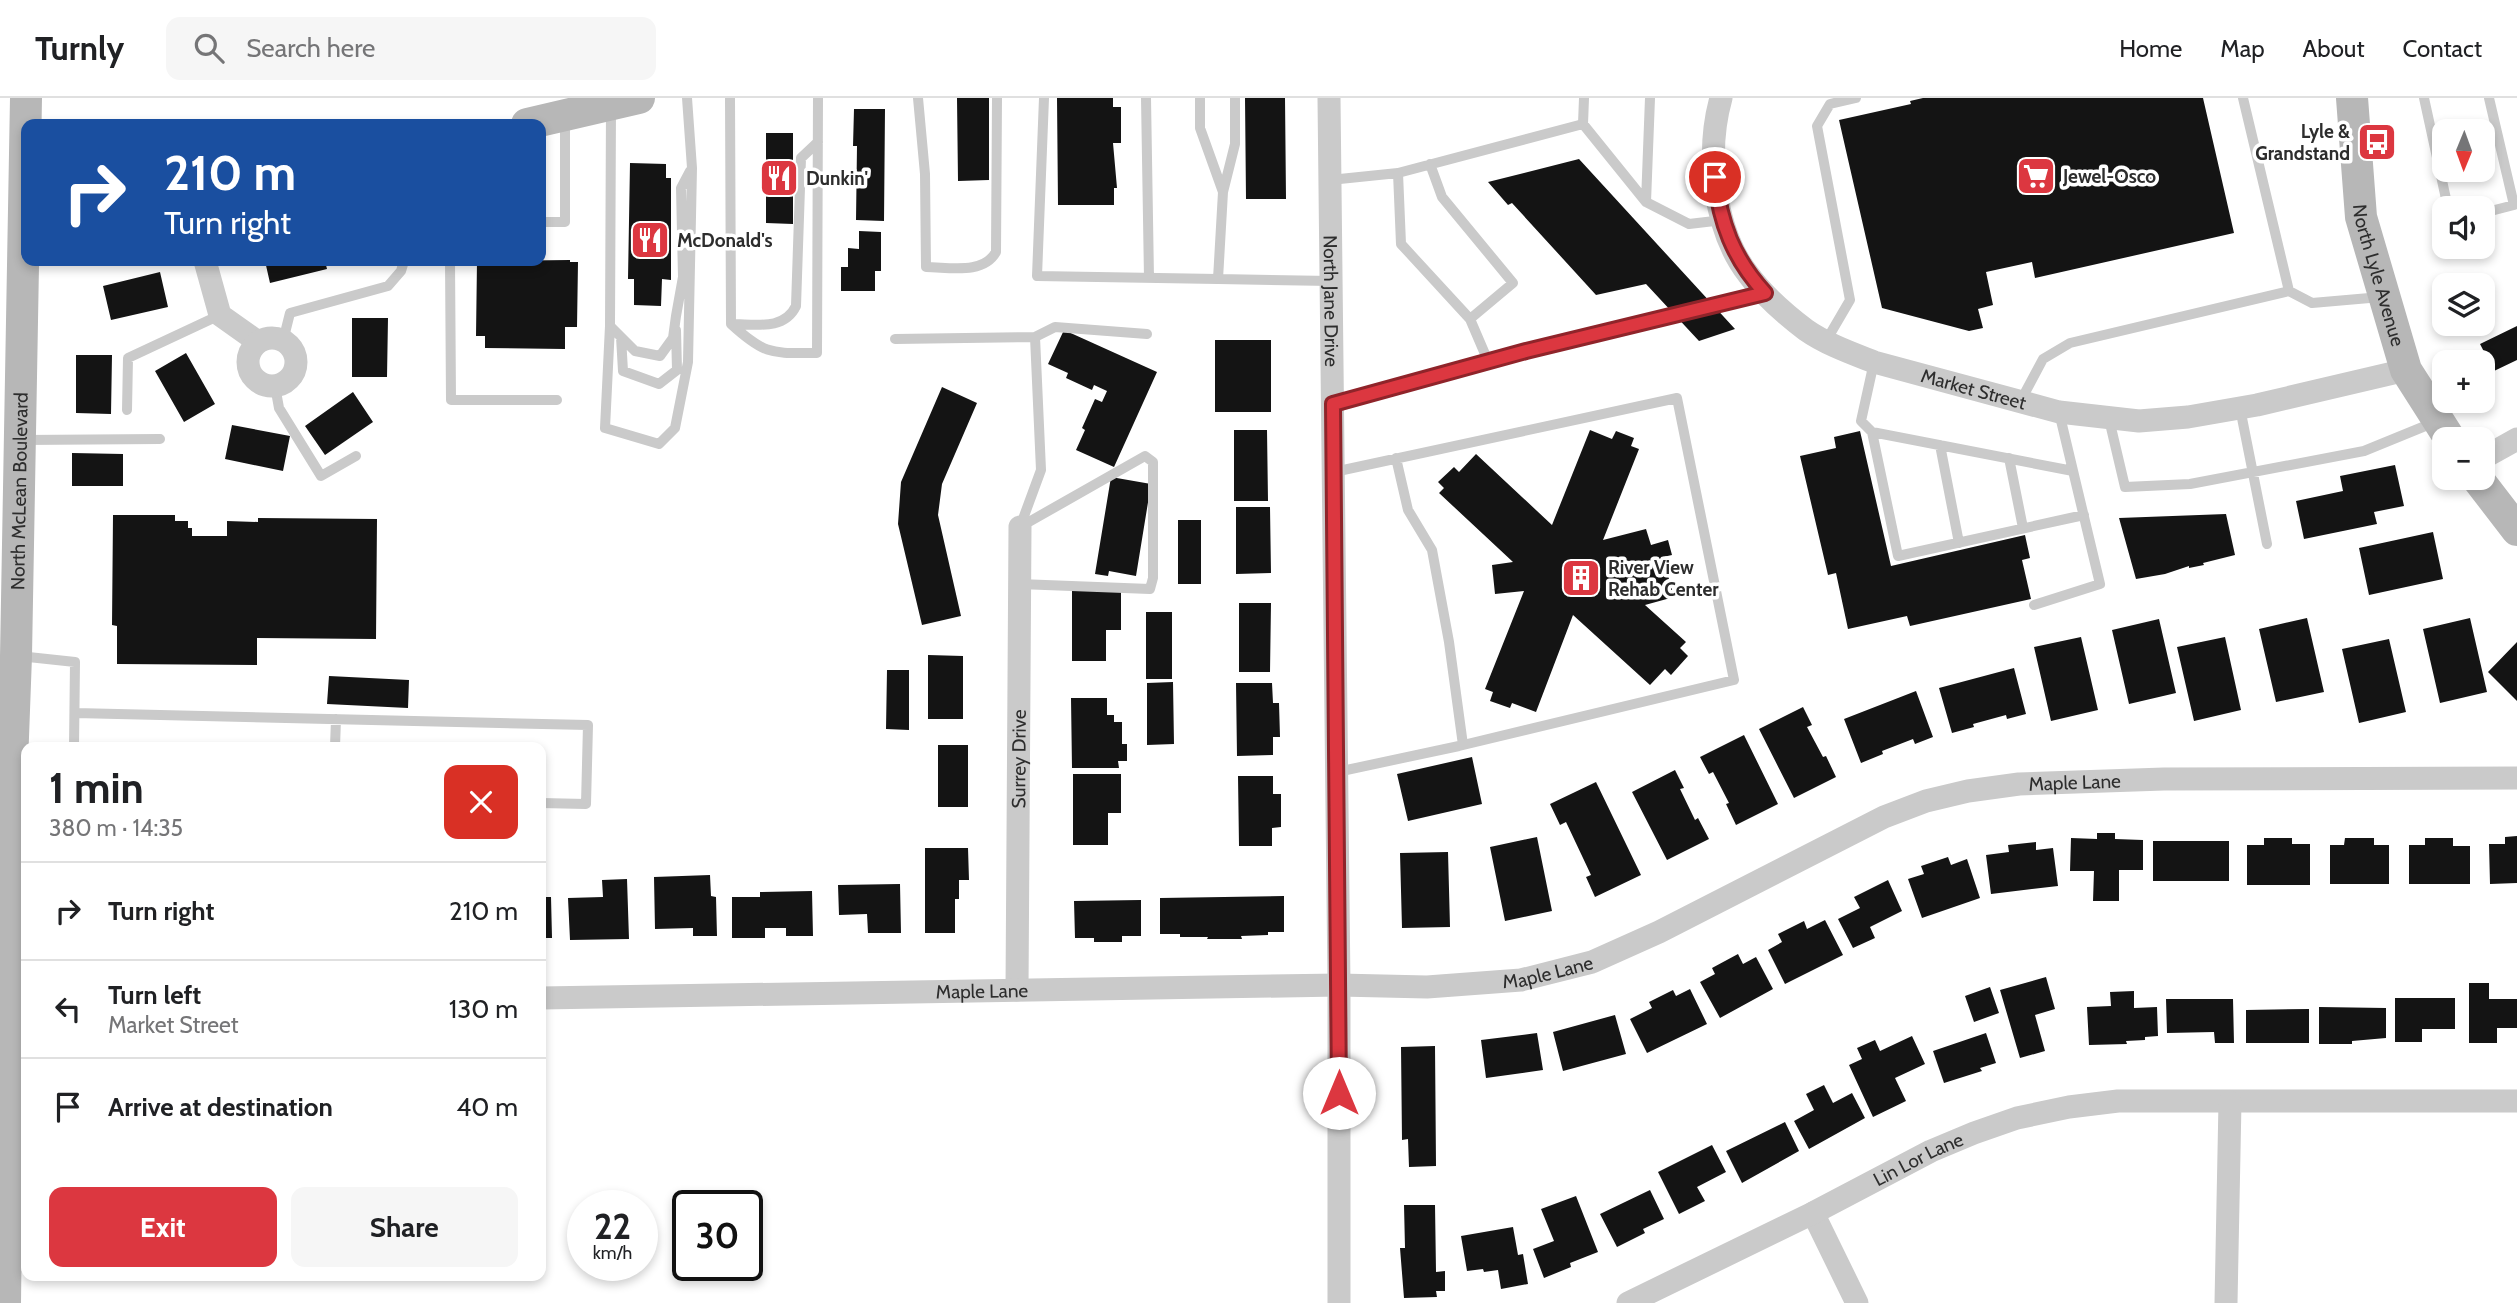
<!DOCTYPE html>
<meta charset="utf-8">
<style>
body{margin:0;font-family:Cabin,sans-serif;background:#f6f6f6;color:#202124;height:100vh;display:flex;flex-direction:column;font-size:26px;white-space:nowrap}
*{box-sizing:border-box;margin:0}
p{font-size:23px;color:#757577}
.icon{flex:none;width:38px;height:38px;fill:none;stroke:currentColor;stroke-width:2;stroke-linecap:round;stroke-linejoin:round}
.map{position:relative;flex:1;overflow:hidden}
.details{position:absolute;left:21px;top:644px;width:525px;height:539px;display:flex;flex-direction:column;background:#fff;border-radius:14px;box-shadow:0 4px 10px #0003}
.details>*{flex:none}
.top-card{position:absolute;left:21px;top:21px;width:525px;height:147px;border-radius:14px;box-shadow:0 4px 10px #0003;background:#1a4fa0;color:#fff;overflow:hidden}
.needle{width:46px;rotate:181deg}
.buttons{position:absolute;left:2432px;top:21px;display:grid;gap:14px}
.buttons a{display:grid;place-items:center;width:63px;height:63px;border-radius:14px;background:#fff;box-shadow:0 4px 10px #0003;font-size:35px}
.speed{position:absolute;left:567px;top:1092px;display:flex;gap:14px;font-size:35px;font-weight:700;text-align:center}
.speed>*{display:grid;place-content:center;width:91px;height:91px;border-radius:50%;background:#fff;box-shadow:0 4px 10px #0003;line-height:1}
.speed small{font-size:18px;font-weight:400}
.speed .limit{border:4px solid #111;border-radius:10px;background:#fff;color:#111}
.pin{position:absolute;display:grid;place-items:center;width:60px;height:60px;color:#fff;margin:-30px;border:4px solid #fff;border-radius:50%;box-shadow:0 2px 7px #0007}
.me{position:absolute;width:77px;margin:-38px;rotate:0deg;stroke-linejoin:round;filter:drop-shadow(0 0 5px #0008)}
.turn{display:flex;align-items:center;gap:24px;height:147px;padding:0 28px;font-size:32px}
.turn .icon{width:91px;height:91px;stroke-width:2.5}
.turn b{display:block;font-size:49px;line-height:60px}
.round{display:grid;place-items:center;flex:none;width:74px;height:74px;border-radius:14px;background:#f6f6f6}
.overview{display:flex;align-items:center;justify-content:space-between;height:119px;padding:0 28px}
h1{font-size:42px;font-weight:700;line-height:52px}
.button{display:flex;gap:14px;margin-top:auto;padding:14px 28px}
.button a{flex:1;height:80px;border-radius:14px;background:#dc3740;color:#fff;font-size:28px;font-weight:700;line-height:80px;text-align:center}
.button a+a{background:#f6f6f6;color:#202124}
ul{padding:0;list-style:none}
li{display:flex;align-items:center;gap:21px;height:98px;padding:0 28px;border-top:2px solid #e0e0e0}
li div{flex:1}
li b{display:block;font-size:26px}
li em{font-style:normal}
header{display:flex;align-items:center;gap:42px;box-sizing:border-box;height:98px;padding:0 35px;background:#fff;border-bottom:2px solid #e0e0e0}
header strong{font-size:33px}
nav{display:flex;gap:38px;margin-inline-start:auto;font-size:24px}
.search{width:490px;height:63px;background:#f6f6f6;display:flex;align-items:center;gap:18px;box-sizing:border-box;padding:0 24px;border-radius:14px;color:#757577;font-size:26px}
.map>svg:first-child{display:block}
</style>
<header>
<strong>Turnly</strong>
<div class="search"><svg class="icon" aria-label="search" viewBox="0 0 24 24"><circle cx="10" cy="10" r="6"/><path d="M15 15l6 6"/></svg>Search here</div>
<nav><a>Home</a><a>Map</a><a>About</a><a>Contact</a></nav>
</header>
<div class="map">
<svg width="2517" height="1205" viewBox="0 0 2517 1205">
<rect width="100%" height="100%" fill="#fff"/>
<path fill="#141414" d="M957 0H989V82L958 83Z
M1057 0H1113V9H1121V45H1113L1117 90H1114V107H1058Z
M1245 0H1285L1286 101H1246Z
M1923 0H2203L2234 135 2035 180 2032 164 1986 174 1993 207 1978 211 1983 230 1969 233 1882 210 1839 22 1911 6 1910 3Z
M854 11H885L884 123 856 122 857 48H853Z
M766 35H793V126L766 125Z
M1579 61 1735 231 1699 243 1646 186 1596 197 1512 105 1508 107 1488 84Z
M630 65 666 66V80H671V182L662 181 661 208 634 207V181H628Z
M859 133 881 134V173H875V193H841V169H848V150L859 151Z
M570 162V164H578L577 229H565V251L485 250V238H476L477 163Z
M265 163H325L327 171 270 185Z
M160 174 168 209 111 222 103 188Z
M352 220H388L387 279H352Z
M2517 228V262L2494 273 2480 246Z
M1064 232 1157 274 1114 369 1076 352 1085 332 1082 330 1095 301 1102 304 1107 293 1094 287 1092 292 1066 280 1068 275 1048 266Z
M1215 242H1271V314H1215Z
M186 255 215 306 184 324 155 273Z
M76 257H112L111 316 76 315Z
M942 289 977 305 942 386 938 417 961 518 922 527 898 426 901 384Z
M353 294 373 324 325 357 305 328Z
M232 327 290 338 283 373 225 361Z
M1234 332H1267L1268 403H1234Z
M1590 332 1612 341 1616 333 1634 340 1631 348 1639 351 1603 442 1646 431 1651 447 1668 442 1672 457 1663 459 1674 499 1645 507 1686 544 1680 550 1688 558 1671 577 1665 571 1650 587 1573 517 1536 614 1512 605 1510 610 1490 603 1493 594 1485 591 1524 493 1495 496 1492 467 1513 464 1439 395 1444 390 1438 384 1454 369 1459 374 1476 356 1552 427Z
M1860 333 1891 468 2025 437 2030 460 2022 462 2031 501 1910 528 1907 518 1848 531 1836 475 1828 477 1800 358 1836 350 1834 339Z
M72 355 123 356V388H72Z
M2395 367 2404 408 2374 414 2377 426 2304 441 2296 403 2343 393 2340 378Z
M1111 379 1151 386 1136 478 1109 473 1108 478 1095 476Z
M1236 409H1270L1271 475 1236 476Z
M2226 416 2235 457 2203 465 2204 467 2189 470V468L2165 476 2136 481 2119 420Z
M113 417H175V423H188V430H192V438H227V423L258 424V420L377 421 376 541 257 540V567L117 566V528L112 527Z
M1178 422H1201V486H1178Z
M2433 434 2443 481 2369 497 2359 450Z
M1121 492V532H1106V563H1072V493Z
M1239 505H1271L1270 574H1239Z
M1146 514H1172V581H1146Z
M2307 520 2324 594 2276 604 2259 531Z
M2470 520 2487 594 2440 605 2423 531Z
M2159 521 2176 595 2129 606 2112 532Z
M2081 539 2098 612 2051 623 2034 549Z
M2225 539 2241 612 2194 623 2177 549Z
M2389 541 2406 614 2359 625 2342 551Z
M2517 544V603L2488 574Z
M928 557 963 558V621H928Z
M2014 570 2026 616 2007 621 2006 617 1973 626 1974 629 1952 635 1939 590Z
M887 572H909V632L886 631Z
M329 578 409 582 408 610 327 606Z
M1173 584 1174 646 1147 647V585Z
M1236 585H1272L1273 605H1279L1280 639H1273V657L1237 658Z
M1916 593 1933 639 1915 646 1913 641 1882 653 1883 656 1861 665 1844 621Z
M1071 600H1107V617H1114V624H1122V646H1127V663H1118L1119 670H1072Z
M1803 609 1812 627 1807 629 1823 659 1826 658 1836 679 1794 700 1759 631Z
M1744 637 1778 706 1736 727 1726 706 1729 705 1713 674 1709 676 1700 659Z
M938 647H968V709H938Z
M1472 659 1482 706 1408 723 1397 676Z
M1675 672 1684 690 1680 691 1695 722 1698 720 1709 741 1667 762 1632 694Z
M1073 676H1121V715H1108V747H1073Z
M1238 678H1273V696H1281V729L1272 730V748H1239Z
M1596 684 1641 777 1595 799 1586 779 1591 777 1566 724 1560 727 1550 706Z
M2097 735H2115V741L2143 742V772H2119V803H2093L2094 773H2070L2071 740 2097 741Z
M2517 738V785L2490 786 2489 746H2505V739Z
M1537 739 1552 813 1505 823 1490 749Z
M2264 740H2292V746H2310V787H2247V747H2264Z
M2345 740H2374V747H2389V786H2330V747H2344Z
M2425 740H2453V748H2470V786H2409V747H2425Z
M2153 743H2229V783H2153Z
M2036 744V752L2053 750 2058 788 1991 796 1986 757 2009 754 2008 747Z
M925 750H968L969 782H959V801H955V835H925Z
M1448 754 1450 829 1402 830 1400 755Z
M1948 759 1951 767 1967 761 1980 800 1922 820 1908 781 1924 776 1921 768Z
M710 777 711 798 716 799 717 838H693V830L655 831 654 779Z
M627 781 629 841 570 842 568 800 603 799 602 782Z
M1888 782 1902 813 1870 829 1875 840 1853 850 1838 821 1860 810 1854 799Z
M900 786 901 835H868L867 816 839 817 838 787Z
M812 793 813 838H786V830H765V840H732V799H760V794Z
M1284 798V834H1268V837L1241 838 1242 841H1207L1208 839H1180V836H1160V800Z
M541 799H551L552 840H541Z
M1141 802V838H1122V844H1094V840H1075L1074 803Z
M1825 822 1843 857 1785 886 1768 852 1782 844 1778 836 1804 823 1807 831Z
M1738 856 1743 866 1756 859 1773 891 1720 920 1700 884 1715 876 1712 870Z
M2046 879 2055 911 2035 917 2045 953 2020 960 2000 892Z
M2469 885H2489V901H2517V930H2497V945H2469Z
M1990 889 1999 915 1974 924 1965 898Z
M1690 891 1707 926 1647 955 1630 921 1652 910 1649 904 1673 892 1676 898Z
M2134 893V910L2157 909 2158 938 2145 939V942L2126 943 2127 946 2089 947 2087 909 2111 908 2110 894Z
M2395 900H2455V931H2422V944H2395Z
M2166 901H2233L2234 945H2215L2214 934 2167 935Z
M2319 909 2386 910V940L2352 943V946H2319Z
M2309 911V945H2246V912Z
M1615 917 1626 956 1563 973 1553 934Z
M1537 935 1543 972 1486 980 1481 942Z
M1986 935 1996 965 1980 970 1982 973 1944 985 1933 953Z
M1912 938 1925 966 1895 980 1906 1003 1873 1019 1849 967 1862 961 1857 950 1875 942 1880 953Z
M1435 948 1436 1068 1409 1069 1408 1041 1402 1042 1401 949Z
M1824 987 1833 1005 1852 995 1865 1020 1809 1051 1794 1023 1814 1012 1806 996Z
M1785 1024 1799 1053 1742 1085 1726 1053Z
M1712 1047 1726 1074 1697 1089 1705 1103 1679 1116 1658 1074Z
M1650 1092 1664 1121 1643 1131 1645 1135 1617 1149 1600 1116Z
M1576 1098 1598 1154 1570 1165 1571 1169 1544 1180 1533 1151 1554 1143 1541 1111Z
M1404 1107H1435L1436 1174 1445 1173V1193H1436L1437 1199 1404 1200 1400 1150H1405Z
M1513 1129 1518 1157 1523 1156 1528 1186 1501 1191 1498 1172 1484 1174 1483 1171 1467 1173 1461 1138Z"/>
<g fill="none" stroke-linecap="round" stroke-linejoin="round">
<path stroke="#cacaca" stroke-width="10" d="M730 0 731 226C766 258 772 255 817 255L818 0
M918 0 925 76 926 169C949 169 983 177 996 154L997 0
M1044 0 1037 178 1218 181 1223 94 1235 46V0
M1146 0 1149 180
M1200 0V30L1223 94
M2424 0 2448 110
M611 9 610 228 605 330 659 346 675 330 688 264 692 70 687 0
M1583 26 1646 104 1689 126 1723 122
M1430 66 1442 99 1513 185 1470 221
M1398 75 1401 146 1470 221 1488 263
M1330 82 1398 75 1583 26 1584 0
M1646 104 1650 0
M2483 115 2514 107 2489 0
M541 124H565V22
M450 163 451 302H557
M1218 181 1331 183
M2289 193 2312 205 2381 199
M731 226C755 226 784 233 796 208L801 60 818 44
M610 228 635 253 660 258 673 240 676 218 683 179 681 90 690 73
M621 239 623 273 659 286 677 272 676 232
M1035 239 1055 229 1147 236
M895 241 1035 239 1041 372 1020 429
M283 243 290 215 388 188 401 173 404 163
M1826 243 1850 202 1817 28 1830 6 1856 0
M1874 264 1861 323 1872 334 2073 373
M275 288 279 310 321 378 356 358
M2020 304 2043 261 2070 245 2289 193 2243 0
M1333 306 1526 253 1762 195
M2240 310 2267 446
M127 312 128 260 220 217
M2109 321 2125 389 2190 386 2364 353 2435 324
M1872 334 1898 458 2084 417
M23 342 160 341
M1940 347 1959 445
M1396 360 1408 412 1432 452 1449 544 1463 647
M2009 360 2023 430
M1334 374 1677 300 1734 582 1459 648 1337 674
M1019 486 1150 491 1153 480V364L1145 358 1020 429
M2034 507 2100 486 2059 314
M19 558 75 564 74 649
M75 615 588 627 586 706 541 705
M335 649 336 621"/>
<g stroke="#cacaca" stroke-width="23">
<path id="s1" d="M1329 0 1339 887V1205"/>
<path id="s2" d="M1721 0C1706 53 1713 131 1748 176 1763 197 1785 216 1806 232 1826 246 1851 255 1874 264L2059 314 2139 323 2188 319 2257 307 2406 272"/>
<path d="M205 163 220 217 258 244"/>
<circle cx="272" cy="264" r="24"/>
<path d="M2483 360 2517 341"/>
<path id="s3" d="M1017 892 1020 429"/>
<path id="s4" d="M541 900 1339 887 1427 889 1521 882 1592 864 1659 834 1884 719 1926 703 1968 693 2019 686 2164 681 2517 680"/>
<path d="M1813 1115 1857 1205"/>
<path id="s5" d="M1628 1205 1813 1115 1931 1053 1974 1035 2017 1020 2069 1009 2118 1003H2517"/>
<path d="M2226 1205 2230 1004"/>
</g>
<g stroke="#b7b7b7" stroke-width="32">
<path id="s6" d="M2352 0 2361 119 2406 272 2450 341"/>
<path d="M527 26 639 0"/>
<path d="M2477 380 2517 432"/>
<path id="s7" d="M5 1205 11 693 16 558 26 0"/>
</g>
</g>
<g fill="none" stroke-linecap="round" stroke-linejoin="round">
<g stroke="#8f242a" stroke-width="18">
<path id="route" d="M1339 995 1333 306 1526 253 1765 195C1733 160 1720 125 1715 79"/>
</g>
<use href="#route" stroke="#dc3740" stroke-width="12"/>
</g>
<defs>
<g id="bus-square" transform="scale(2.0125)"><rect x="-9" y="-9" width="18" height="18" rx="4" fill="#dc3740" stroke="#fff"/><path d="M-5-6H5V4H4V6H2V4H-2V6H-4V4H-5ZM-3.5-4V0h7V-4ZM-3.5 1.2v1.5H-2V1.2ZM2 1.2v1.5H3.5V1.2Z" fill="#fff"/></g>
<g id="supermarket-square" transform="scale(2.0125)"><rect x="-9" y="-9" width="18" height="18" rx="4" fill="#dc3740" stroke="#fff"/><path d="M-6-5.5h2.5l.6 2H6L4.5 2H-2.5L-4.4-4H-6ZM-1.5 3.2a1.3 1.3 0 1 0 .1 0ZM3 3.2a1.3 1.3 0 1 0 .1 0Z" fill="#fff"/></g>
<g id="restaurant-square" transform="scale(2.0125)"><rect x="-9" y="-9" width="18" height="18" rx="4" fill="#dc3740" stroke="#fff"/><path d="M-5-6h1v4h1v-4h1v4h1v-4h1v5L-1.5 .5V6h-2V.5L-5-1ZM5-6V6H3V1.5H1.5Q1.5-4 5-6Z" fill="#fff"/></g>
<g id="building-square" transform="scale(2.0125)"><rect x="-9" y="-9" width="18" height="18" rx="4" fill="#dc3740" stroke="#fff"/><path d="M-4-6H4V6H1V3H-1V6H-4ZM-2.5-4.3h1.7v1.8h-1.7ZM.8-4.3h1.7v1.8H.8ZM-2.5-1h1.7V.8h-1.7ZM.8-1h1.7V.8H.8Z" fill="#fff"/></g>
</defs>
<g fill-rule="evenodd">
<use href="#bus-square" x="2377" y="44"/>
<use href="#supermarket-square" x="2036" y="78"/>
<use href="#restaurant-square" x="779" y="80"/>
<use href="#restaurant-square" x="650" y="142"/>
<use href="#building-square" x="1581" y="480"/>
</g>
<g text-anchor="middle" stroke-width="7" stroke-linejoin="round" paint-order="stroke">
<g font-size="19" font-weight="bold" fill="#2d2d2d" stroke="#fff" text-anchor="start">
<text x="2350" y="40" text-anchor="end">Lyle &amp;<tspan x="2350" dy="22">Grandstand</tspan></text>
<text x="2063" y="85">Jewel-Osco</text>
<text x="806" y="87">Dunkin'</text>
<text x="677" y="149">McDonald's</text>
<text x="1608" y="476">River View<tspan x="1608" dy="22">Rehab Center</tspan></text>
</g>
<g font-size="19" fill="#2d2d2d" stroke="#fff">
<text dy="7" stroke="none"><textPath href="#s6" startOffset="180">North Lyle Avenue</textPath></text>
<text dy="7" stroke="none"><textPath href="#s1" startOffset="203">North Jane Drive</textPath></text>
<text dy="7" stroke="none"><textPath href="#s2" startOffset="443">Market Street</textPath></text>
<text dy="7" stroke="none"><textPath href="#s7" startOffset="812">North McLean Boulevard</textPath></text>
<text dy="7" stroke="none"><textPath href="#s3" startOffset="231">Surrey Drive</textPath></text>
<text dy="7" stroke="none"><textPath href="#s4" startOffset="1575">Maple Lane</textPath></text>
<text dy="7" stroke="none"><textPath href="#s4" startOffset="1008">Maple Lane</textPath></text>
<text dy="7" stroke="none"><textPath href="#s4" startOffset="441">Maple Lane</textPath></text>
<text dy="7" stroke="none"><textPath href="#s5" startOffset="324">Lin Lor Lane</textPath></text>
</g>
</g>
</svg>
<div class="buttons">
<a><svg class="needle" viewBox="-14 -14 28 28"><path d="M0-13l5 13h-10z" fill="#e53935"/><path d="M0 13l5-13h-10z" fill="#757577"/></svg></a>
<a><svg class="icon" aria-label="sound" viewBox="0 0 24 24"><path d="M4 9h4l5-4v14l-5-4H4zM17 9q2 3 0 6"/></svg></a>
<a><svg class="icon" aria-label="layers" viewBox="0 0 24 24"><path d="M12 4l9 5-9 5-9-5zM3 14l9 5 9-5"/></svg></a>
<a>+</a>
<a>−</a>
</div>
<div class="speed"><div>22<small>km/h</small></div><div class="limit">30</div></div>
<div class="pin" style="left:1715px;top:79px;background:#d93025"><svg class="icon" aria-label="arrive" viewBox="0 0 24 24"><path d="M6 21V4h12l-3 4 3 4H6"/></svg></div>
<svg class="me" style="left:1339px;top:995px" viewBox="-20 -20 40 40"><circle r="19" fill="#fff"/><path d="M0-13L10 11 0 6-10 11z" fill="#dc3740"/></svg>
<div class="top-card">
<div class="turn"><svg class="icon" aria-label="right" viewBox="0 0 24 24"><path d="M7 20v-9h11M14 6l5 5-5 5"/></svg><div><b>210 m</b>Turn right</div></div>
</div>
<section class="details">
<div class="overview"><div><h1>1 min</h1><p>380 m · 14:35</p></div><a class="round" style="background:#d93025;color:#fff"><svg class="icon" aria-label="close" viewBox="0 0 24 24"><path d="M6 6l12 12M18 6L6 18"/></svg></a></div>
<ul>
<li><svg class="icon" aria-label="right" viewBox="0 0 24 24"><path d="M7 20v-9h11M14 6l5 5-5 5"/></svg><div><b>Turn right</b></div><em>210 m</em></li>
<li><svg class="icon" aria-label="left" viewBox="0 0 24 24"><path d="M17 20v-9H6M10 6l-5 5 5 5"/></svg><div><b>Turn left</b><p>Market Street</p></div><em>130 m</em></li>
<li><svg class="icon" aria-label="arrive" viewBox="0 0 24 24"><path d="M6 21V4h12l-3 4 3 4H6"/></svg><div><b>Arrive at destination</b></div><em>40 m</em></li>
</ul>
<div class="button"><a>Exit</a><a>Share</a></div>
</section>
</div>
